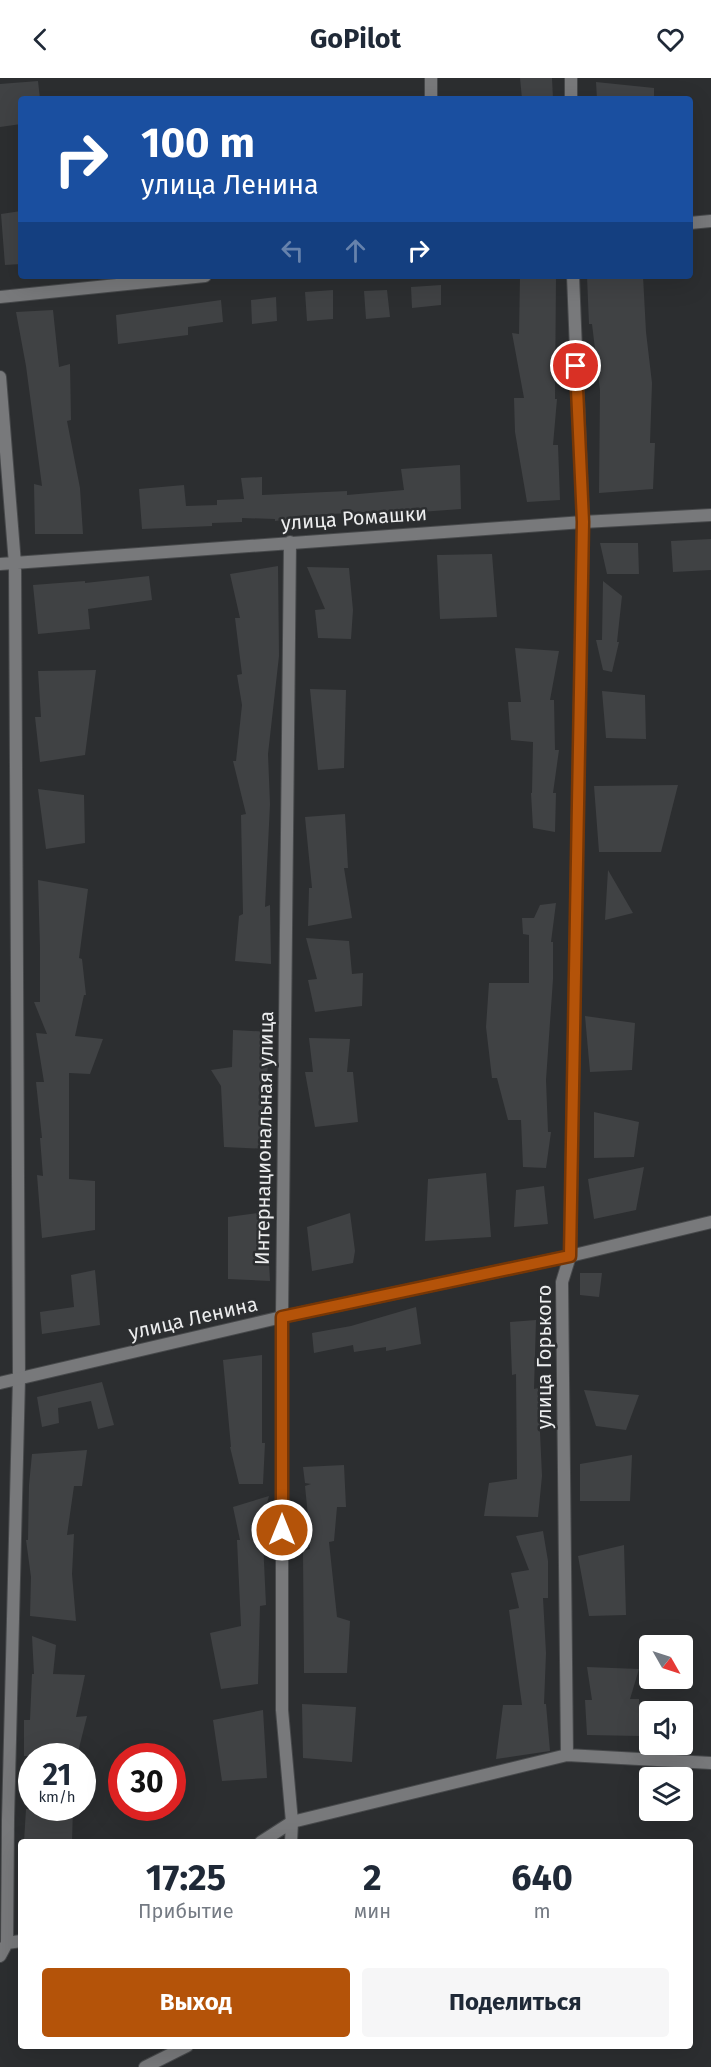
<!DOCTYPE html>
<html lang="ru">
<meta charset="utf-8">
<style>
body{margin:0;font-family:"Fira Sans",sans-serif;background:#f6f6f7;color:#1f2937;height:100vh;display:flex;flex-direction:column;font-size:22px;white-space:nowrap}
*{box-sizing:border-box;margin:0}
p{font-size:20px;color:#747a83}
.icon{flex:none;width:33px;height:33px;fill:none;stroke:currentColor;stroke-width:2;stroke-linecap:round;stroke-linejoin:round}
.map{position:relative;flex:1;overflow:hidden}
.drawer{position:absolute;left:18px;top:1761px;width:675px;height:210px;display:flex;flex-direction:column;background:#fff;border-radius:6px;box-shadow:0 6px 24px #0002}
.drawer>*{flex:none}
.banner{position:absolute;left:18px;top:18px;width:675px;height:183px;border-radius:6px;box-shadow:0 6px 24px #0002;background:#1a4fa0;color:#fff;overflow:hidden}
.needle{width:39px;rotate:129deg}
.buttons{position:absolute;left:639px;top:1557px;display:grid;gap:12px}
.buttons a{display:grid;place-items:center;width:54px;height:54px;border-radius:6px;background:#fff;box-shadow:0 6px 24px #0002;font-size:30px}
.speed{position:absolute;left:18px;top:1665px;display:flex;gap:12px;font-size:30px;font-weight:700;text-align:center}
.speed>*{display:grid;place-content:center;width:78px;height:78px;border-radius:50%;background:#fff;box-shadow:0 6px 24px #0002;line-height:1}
.speed small{font-size:15px;font-weight:400}
.speed .limit{border:9px solid #d22;background:#fff;color:#111}
.pin{position:absolute;display:grid;place-items:center;width:51px;height:51px;color:#fff;margin:-26px;border:3px solid #fff;border-radius:50%;box-shadow:0 2px 6px #0007}
.me{position:absolute;width:66px;margin:-33px;rotate:0deg;stroke-linejoin:round;filter:drop-shadow(0 0 4px #0008)}
.turn{display:flex;align-items:center;gap:21px;height:126px;padding:0 24px;font-size:27px}
.turn .icon{width:78px;height:78px;stroke-width:2.5}
.turn b{display:block;font-size:42px;line-height:51px}
.lanes{display:flex;align-items:center;height:57px;padding:0 24px;background:#0003;justify-content:center;gap:30px;direction:ltr}
.lanes .off{opacity:.35}
.eta{display:flex;justify-content:space-evenly;align-items:center;height:102px;text-align:center}
.eta b{font-size:36px;font-weight:700;line-height:42px}
.button{display:flex;gap:12px;margin-top:auto;padding:12px 24px}
.button a{flex:1;height:69px;border-radius:6px;background:#b45309;color:#fff;font-size:24px;font-weight:700;line-height:69px;text-align:center}
.button a+a{background:#f6f6f7;color:#1f2937}
header{display:flex;justify-content:space-between;align-items:center;height:78px;padding:0 24px;background:#fff;font-size:27px;font-weight:700}
.map>svg:first-child{display:block}
</style>
<header><svg class="icon" aria-label="back" viewBox="0 0 24 24"><path d="M15 5l-7 7 7 7"/></svg>GoPilot<svg class="icon" aria-label="heart" viewBox="0 0 24 24"><path d="M12 20l-8-8c-3-5 5-10 8-4 3-6 11-1 8 4z"/></svg></header>
<div class="map">
<svg width="711" height="1989" viewBox="0 0 711 1989">
<rect width="100%" height="100%" fill="#2c2e30"/>
<path fill="#404244" d="M520 0H552L553 21H522Z
M38 3 40 21H21V46L0 49V6Z
M596 4 654 10V21H597Z
M21 133V186L5 187 1 136Z
M520 198H556L555 321H557L553 367H558L560 422 527 424 515 354 514 320H524L512 255 519 256Z
M587 198H643L646 254 652 305 650 365H655L653 411 599 415 600 312 592 246H589Z
M441 207V227L412 230 411 209Z
M333 212V241L307 243 305 214Z
M387 212 390 239 366 241 364 213Z
M276 219 277 243 252 246 251 222Z
M221 222 223 244 188 249V257L118 266 116 237Z
M53 232 59 289 70 286 71 342 67 343 80 410 83 456H35L34 406 42 408 26 288 16 234Z
M460 387 461 431 366 438 365 434 297 438V440L275 443V441L242 440V444L212 445V448L142 451 139 411 184 407 186 428 217 427V422L244 421 241 400 262 399V417L347 413V417L404 412 401 391Z
M711 461V492L673 494 671 463Z
M600 465H638L639 496H607Z
M492 476 497 539 440 541 437 477Z
M278 488 279 578 268 676 270 726 265 829 270 827 271 886 235 883 239 838 243 836 241 737 246 736 233 683H236L242 627 237 597 242 596 235 540H240L230 496Z
M307 489 349 490 353 532 351 561 318 560 315 532 325 531Z
M149 498 152 522 88 531 90 551 38 556 33 507 85 503V505Z
M603 503 622 518 617 564H619L612 594 603 592 596 562H602Z
M515 570 559 573 550 622H554L555 672H559L553 715H556L555 754 533 750 531 715H532L533 664 511 662 508 624H521Z
M96 592 85 677 40 684 35 639H41L38 593Z
M310 611 346 612 344 690 318 692Z
M602 613 645 617 646 661 606 660Z
M678 707 661 774H599L594 708Z
M38 711 84 717 85 765 46 771Z
M345 736 348 790H344L352 840 308 848 309 810H312L305 739Z
M608 792 633 835 605 842Z
M38 802 88 811 79 880 82 881 86 917H84L75 958 103 961 90 996 69 995V1101L95 1103V1152L42 1160 37 1097 43 1098 40 1060H42L36 1004H44L36 955 47 956 34 924H40V870Z
M556 825 551 864H553V901L546 1002 548 1054H551L546 1090 523 1089 521 1042H508L497 1000H492L486 949 489 905H529V857L523 856 522 840H534L540 827Z
M306 860 349 863 352 896 363 895 362 928 315 934 308 902 317 901Z
M585 938 635 945 632 992 590 994Z
M233 952 271 954 265 1019 268 1071 224 1069 221 1008 211 992 232 989Z
M309 960 350 961 347 994H353L358 1044 315 1049 305 994H313Z
M594 1034 639 1044 634 1079 594 1080Z
M644 1089 636 1132 594 1141 588 1101Z
M486 1095 491 1159 425 1163 428 1101Z
M544 1108 548 1146 514 1149 516 1112Z
M266 1134 270 1203 228 1201V1139Z
M350 1135 355 1173 353 1185 312 1193 307 1149Z
M95 1192 100 1247 42 1256 40 1234 74 1229 71 1197Z
M580 1195H602L599 1219 580 1217Z
M416 1229 421 1266 386 1273V1269L354 1274 353 1267 314 1275 312 1255 351 1248Z
M536 1242 534 1311 538 1310 542 1398 538 1439 484 1438 489 1405 517 1401 516 1296 512 1297 510 1244Z
M262 1277V1365H265L263 1406H239L230 1369H231L223 1282Z
M102 1304 114 1347 98 1351 91 1323 58 1330 59 1345 42 1349 37 1319Z
M584 1312 639 1317 626 1352 596 1348Z
M87 1372 82 1408H74L67 1457 74 1456 72 1496 76 1543 30 1538 31 1499 26 1462H28L29 1407 32 1376Z
M632 1377 630 1423H580V1386Z
M344 1387 346 1429H337L334 1463 329 1464 337 1539 350 1543 347 1595H304L303 1473 310 1471 305 1438H308L305 1408 311 1406 305 1405 303 1389Z
M269 1418 257 1462 263 1463 266 1527 260 1528 258 1606 221 1611 210 1555 241 1548 237 1462H240L233 1429Z
M543 1453 548 1483V1520H543L546 1575 544 1626H546L550 1673 496 1681 503 1627H522L509 1532 519 1530 511 1495 529 1492 516 1458Z
M624 1467 626 1537 589 1538 578 1478Z
M32 1558 56 1567 53 1596 85 1597 76 1639 87 1638 77 1678H24V1642H30L32 1596H34Z
M587 1589 639 1591 630 1621H639L641 1658 587 1657 585 1622H592Z
M302 1626 356 1629 352 1684 303 1680Z
M263 1632 267 1700 222 1703 213 1642Z
M64 1730H73L72 1764H24L26 1731Z"/>
<g fill="none" stroke-linecap="round" stroke-linejoin="round">
<g stroke="#47494b" stroke-width="14">
<path id="minor" d="M431 0V21
M571 0V21
M690 145 711 143
M0 219 205 198
M0 299 15 486 19 1300 8 1742 7 1865
M290 464 282 1239V1632L292 1744 291 1764
M0 486 583 444 711 437
M567 1677 562 1204 570 1178 583 444 573 198
M261 1764 292 1744 567 1677 711 1685
M0 1878 7 1865 21 1863
M145 1989 187 1968"/>
</g>
<g stroke="#47494b" stroke-width="14">
<path id="tertiary" d="M0 1305 282 1239 570 1178 711 1144"/>
</g>
<use href="#minor" stroke="#78797b" stroke-width="12"/>
<use href="#tertiary" stroke="#78797b" stroke-width="12"/>
</g>
<g fill="none" stroke-linecap="round" stroke-linejoin="round">
<g stroke="#753606" stroke-width="15">
<path id="route" d="M282 1452V1239L570 1178 583 444 576 288"/>
</g>
<use href="#route" stroke="#b45309" stroke-width="10"/>
</g>
<g text-anchor="middle" stroke-width="5" stroke-linejoin="round" paint-order="stroke">
<g font-size="20" fill="#ecedee" stroke="#2c2e30">
<text transform="translate(354 440) rotate(-4)" y="7">улица Ромашки</text>
<text transform="translate(264 1060) rotate(-89)" y="7">Интернациональная улица</text>
<text transform="translate(193 1240) rotate(-13)" y="7">улица Ленина</text>
<text transform="translate(544 1279) rotate(-90)" y="7">улица Горького</text>
</g>
</g>
</svg>
<div class="buttons">
<a><svg class="needle" viewBox="-14 -14 28 28"><path d="M0-13l5 13h-10z" fill="#e53935"/><path d="M0 13l5-13h-10z" fill="#747a83"/></svg></a>
<a><svg class="icon" aria-label="sound" viewBox="0 0 24 24"><path d="M4 9h4l5-4v14l-5-4H4zM17 9q2 3 0 6"/></svg></a>
<a><svg class="icon" aria-label="layers" viewBox="0 0 24 24"><path d="M12 4l9 5-9 5-9-5zM3 14l9 5 9-5"/></svg></a>
</div>
<div class="speed"><div>21<small>km/h</small></div><div class="limit">30</div></div>
<div class="pin" style="left:576px;top:288px;background:#d93025"><svg class="icon" aria-label="arrive" viewBox="0 0 24 24"><path d="M6 21V4h12l-3 4 3 4H6"/></svg></div>
<svg class="me" style="left:282px;top:1452px" viewBox="-20 -20 40 40"><circle r="17" fill="#b45309" stroke="#fff" stroke-width="3"/><path d="M0-11L8 9 0 5-8 9z" fill="#fff"/></svg>
<div class="banner">
<div class="turn"><svg class="icon" aria-label="right" viewBox="0 0 24 24"><path d="M7 20v-9h11M14 6l5 5-5 5"/></svg><div><b>100 m</b>улица Ленина</div></div>
<div class="lanes"><svg class="icon off" aria-label="left" viewBox="0 0 24 24"><path d="M17 20v-9H6M10 6l-5 5 5 5"/></svg><svg class="icon off" aria-label="ahead" viewBox="0 0 24 24"><path d="M12 20V5M6 11l6-6 6 6"/></svg><svg class="icon" aria-label="right" viewBox="0 0 24 24"><path d="M7 20v-9h11M14 6l5 5-5 5"/></svg></div>
</div>
<section class="drawer">
<div class="eta">
<div><b>17:25</b><p>Прибытие</p></div>
<div><b>2</b><p>мин</p></div>
<div><b>640</b><p>m</p></div>
</div>
<div class="button"><a>Выход</a><a>Поделиться</a></div>
</section>
</div>
